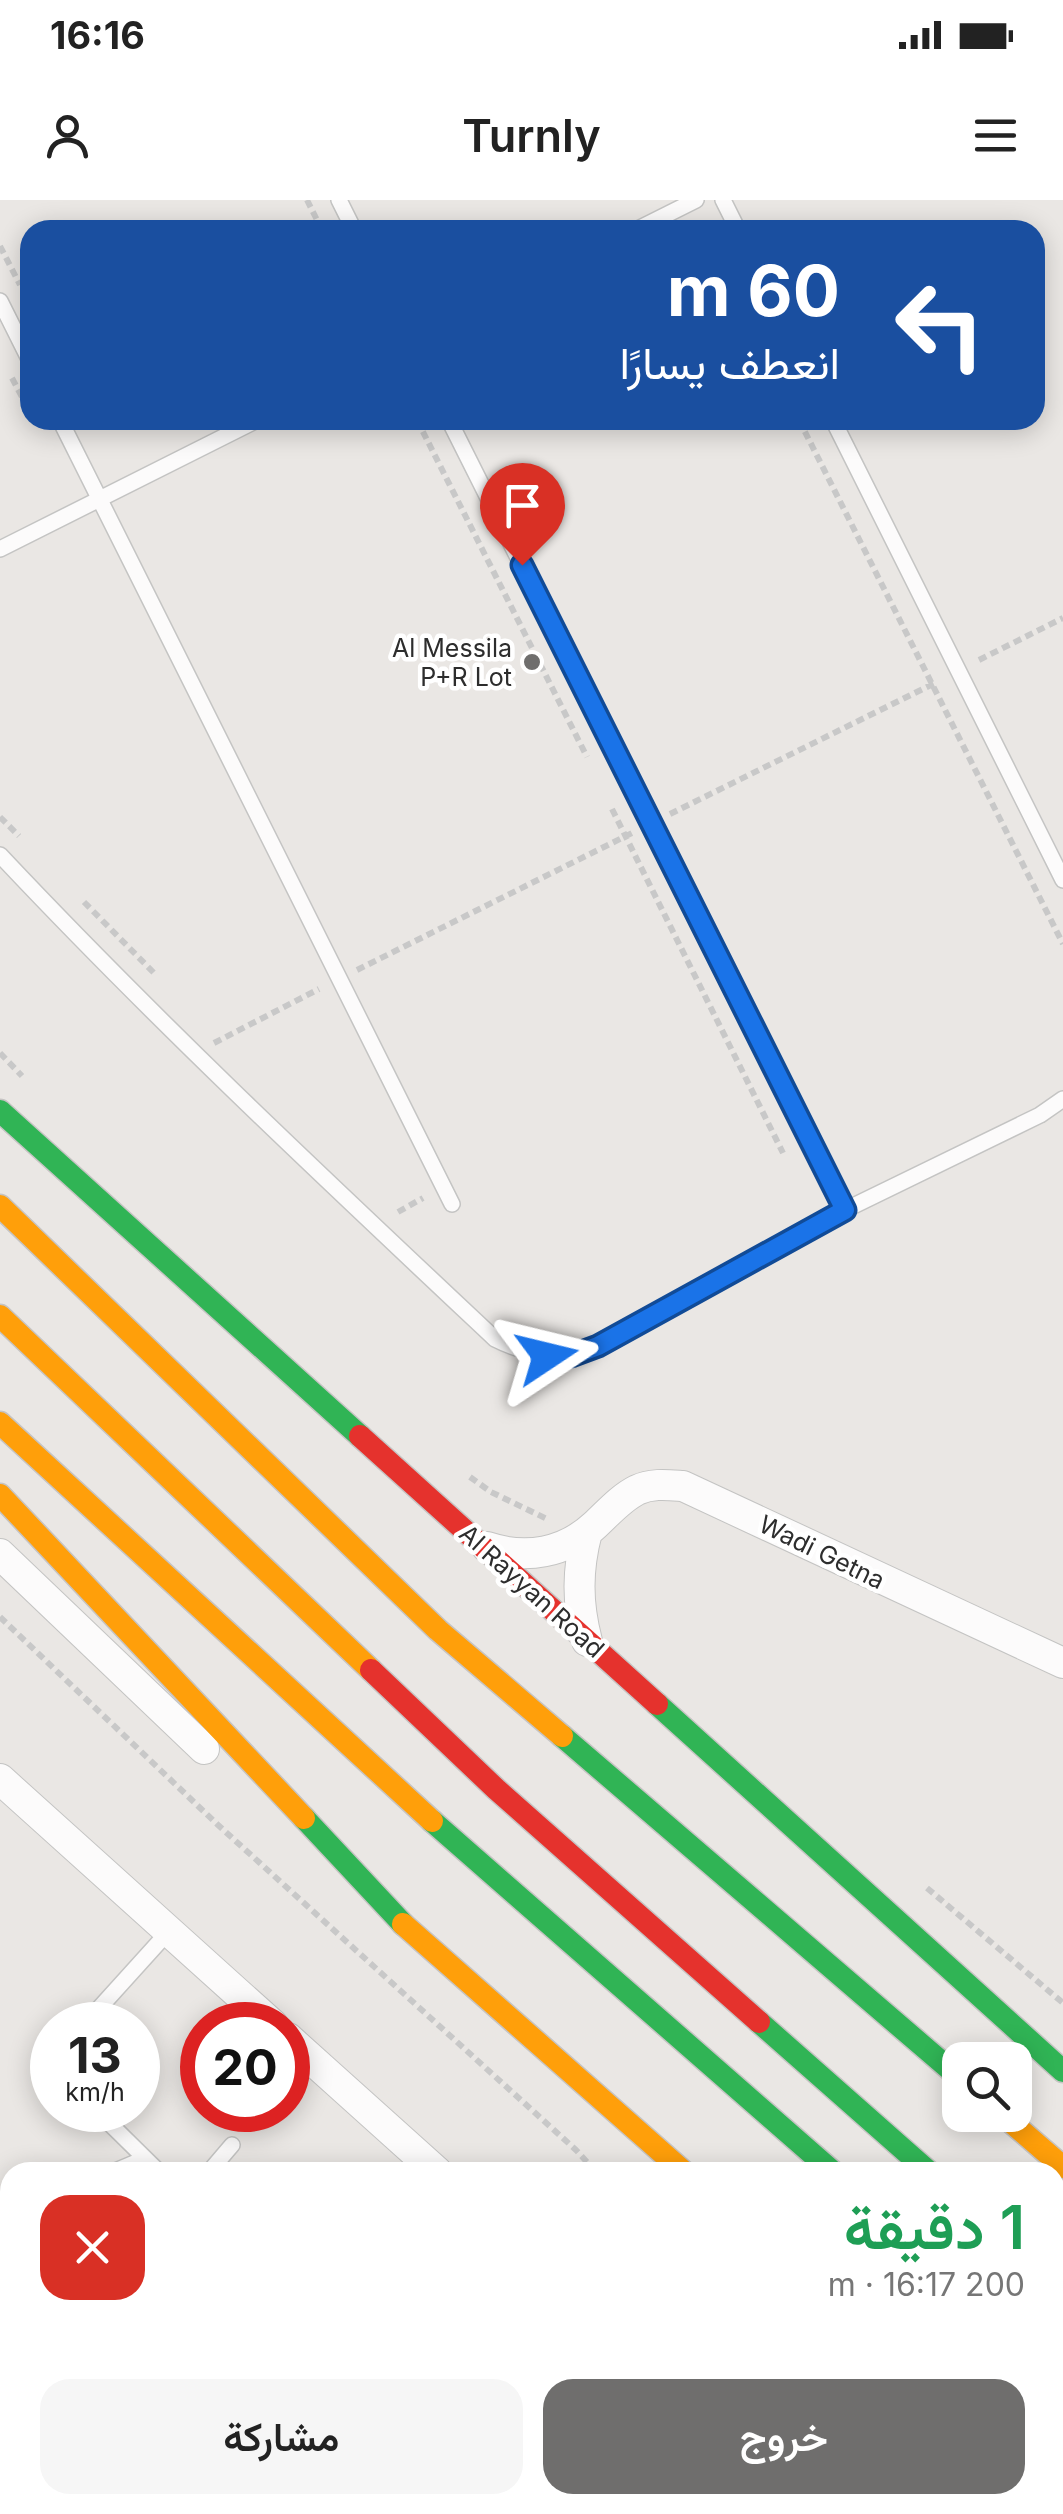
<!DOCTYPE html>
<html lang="ar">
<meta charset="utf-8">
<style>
body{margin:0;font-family:Inter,Vazirmatn,sans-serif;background:#f6f6f6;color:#222;direction:rtl;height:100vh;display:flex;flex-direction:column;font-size:38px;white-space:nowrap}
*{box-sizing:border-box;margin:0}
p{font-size:32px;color:#767676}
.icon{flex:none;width:55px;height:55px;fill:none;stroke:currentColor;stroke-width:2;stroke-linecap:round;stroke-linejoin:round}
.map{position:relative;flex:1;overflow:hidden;direction:ltr}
.sheet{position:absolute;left:0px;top:1962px;width:1065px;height:352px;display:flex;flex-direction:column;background:#fff;border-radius:30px 30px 0 0;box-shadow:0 5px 25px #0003;direction:rtl}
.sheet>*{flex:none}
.top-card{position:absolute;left:20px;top:20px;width:1025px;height:210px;border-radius:30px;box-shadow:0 5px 25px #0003;direction:rtl;background:#1a4fa0;color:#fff;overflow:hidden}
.fabs{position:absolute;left:942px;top:1842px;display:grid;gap:20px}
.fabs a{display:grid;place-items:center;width:90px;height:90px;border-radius:20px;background:#fff;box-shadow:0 5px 25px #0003;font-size:50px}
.speed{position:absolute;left:30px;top:1802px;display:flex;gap:20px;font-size:50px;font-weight:700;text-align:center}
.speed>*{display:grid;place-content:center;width:130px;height:130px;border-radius:50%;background:#fff;box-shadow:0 5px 25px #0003;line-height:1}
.speed small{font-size:25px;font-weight:400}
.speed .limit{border:15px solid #d22;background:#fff;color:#111}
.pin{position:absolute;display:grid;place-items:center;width:85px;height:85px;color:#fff;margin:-102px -42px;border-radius:50% 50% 50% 0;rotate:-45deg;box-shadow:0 0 10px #0007}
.pin .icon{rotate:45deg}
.me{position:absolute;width:110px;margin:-55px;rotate:80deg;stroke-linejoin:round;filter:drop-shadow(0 0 8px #0008)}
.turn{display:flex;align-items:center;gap:35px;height:210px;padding:0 40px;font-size:45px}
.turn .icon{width:130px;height:130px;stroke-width:2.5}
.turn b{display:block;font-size:70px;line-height:85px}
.round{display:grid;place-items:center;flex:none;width:105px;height:105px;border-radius:30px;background:#f6f6f6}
.overview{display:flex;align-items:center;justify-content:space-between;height:170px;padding:0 40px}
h1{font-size:60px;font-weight:600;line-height:75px;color:#1e9e55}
.cta{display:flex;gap:20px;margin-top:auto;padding:20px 40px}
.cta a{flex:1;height:115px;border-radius:30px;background:#6f6e6d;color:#fff;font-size:40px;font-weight:600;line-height:115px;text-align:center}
.cta a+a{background:#f6f6f6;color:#222}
.status{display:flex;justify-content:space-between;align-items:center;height:70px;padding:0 50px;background:#fff;direction:ltr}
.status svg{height:28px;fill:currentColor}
header{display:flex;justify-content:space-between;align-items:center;height:130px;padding:0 40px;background:#fff;font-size:45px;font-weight:600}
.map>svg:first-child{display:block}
</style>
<div class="status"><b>16:16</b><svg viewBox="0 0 49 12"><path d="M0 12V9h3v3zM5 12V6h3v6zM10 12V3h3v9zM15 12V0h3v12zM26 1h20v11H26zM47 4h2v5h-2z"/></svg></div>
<header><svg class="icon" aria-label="menu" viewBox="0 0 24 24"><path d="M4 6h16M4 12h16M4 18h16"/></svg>Turnly<svg class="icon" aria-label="person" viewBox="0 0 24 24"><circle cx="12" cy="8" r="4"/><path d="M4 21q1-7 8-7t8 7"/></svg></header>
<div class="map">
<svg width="1063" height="2314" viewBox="0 0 1063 2314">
<rect width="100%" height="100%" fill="#eae7e4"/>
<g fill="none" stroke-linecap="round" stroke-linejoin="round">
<g stroke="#c4c4c3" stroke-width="18">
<path id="lane" d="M339 0 354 30
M723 0 738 30
M636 30 696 0
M0 101 30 161
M60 220 452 1004
M449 220 845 1010
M833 220 1063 680
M0 349 257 220
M0 655C158 823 327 981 495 1139 531 1157 560 1159 598 1146L845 1010 1040 915 1063 899
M84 1825 169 1731
M96 1910 159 1972
M113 1972 144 1959
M209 1972 232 1945
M619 2314C636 2303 653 2314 670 2305"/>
</g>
<g stroke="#c4c4c3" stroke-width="32">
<path id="street" d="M487 1347C526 1360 565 1353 595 1325 608 1313 621 1298 637 1290 652 1283 668 1285 683 1286L1063 1463
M0 1354 204 1549
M587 1441C577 1403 577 1370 587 1332
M0 1579 273 1825
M288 1838 437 1972
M800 2305 810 2314"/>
</g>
<g stroke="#c6c4c3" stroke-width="25">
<path id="fast" d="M0 911 360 1236
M657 1504 1063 1871
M562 1536 960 1878
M304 1618 403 1724
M432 1621 833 1972
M759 1822 929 1972
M1055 2080 1063 2087
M1055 2280 1063 2286"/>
</g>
<g stroke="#c6c4c3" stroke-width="25">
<path id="slow" d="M0 1006 438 1430 562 1536
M0 1116 371 1470
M0 1223 432 1621
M0 1295 304 1618
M403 1724 684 1972
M1003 1915 1063 1967
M1055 2165 1063 2172"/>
</g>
<g stroke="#c6c4c3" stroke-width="25">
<path id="jam" d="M360 1236 657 1504
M371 1470 496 1589 759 1822"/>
</g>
<path stroke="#c8c8c8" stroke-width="6" stroke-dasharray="8 5" stroke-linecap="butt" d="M307 0 322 30
M0 46 20 85
M12 178 30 212
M417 220 587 557
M799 220 1063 744
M979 460 1063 418
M612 609 783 953
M670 614 937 482
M0 617 19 636
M84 702 156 775
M357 770 632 633
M214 843 319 789
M0 853 22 876
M398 1012 423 998
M470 1277 491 1292 547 1319
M0 1417 218 1625 576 1950 596 1972
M927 1688 1063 1803
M960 2305 972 2314"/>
<use href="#lane" stroke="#fcfbfb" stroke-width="15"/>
<use href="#street" stroke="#fcfbfb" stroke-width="30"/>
<use href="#fast" stroke="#30b455" stroke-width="22"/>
<use href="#slow" stroke="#ff9f0a" stroke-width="22"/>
<use href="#jam" stroke="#e5322d" stroke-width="22"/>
</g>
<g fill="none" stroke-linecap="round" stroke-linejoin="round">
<g stroke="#114b97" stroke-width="25">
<path id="route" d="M522 365 845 1010 598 1146 571 1156H547"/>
</g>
<use href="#route" stroke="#1a73e8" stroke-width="18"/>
</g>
<circle fill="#6f6e6d" stroke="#fff" stroke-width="4" cx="532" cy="462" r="10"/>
<g text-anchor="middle" stroke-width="9" stroke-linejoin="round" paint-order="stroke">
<g font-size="25" fill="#2d2d2d" stroke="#fff" text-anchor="end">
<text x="512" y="457">Al Messila<tspan x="512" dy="29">P+R Lot</tspan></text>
</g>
<g font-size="25" fill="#2d2d2d" stroke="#fff">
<text transform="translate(822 1352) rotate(26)" y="9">Wadi Getna</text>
<text transform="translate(532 1391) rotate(42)" y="9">Al Rayyan Road</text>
</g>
</g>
</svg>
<div class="fabs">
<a><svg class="icon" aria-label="search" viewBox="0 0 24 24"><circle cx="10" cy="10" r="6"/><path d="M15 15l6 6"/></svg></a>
</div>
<div class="speed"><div>13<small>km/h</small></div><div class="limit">20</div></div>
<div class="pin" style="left:522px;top:365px;background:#d93025"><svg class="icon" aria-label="arrive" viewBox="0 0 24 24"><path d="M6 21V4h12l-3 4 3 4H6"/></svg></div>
<svg class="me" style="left:547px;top:1156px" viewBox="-20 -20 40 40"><path d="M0-17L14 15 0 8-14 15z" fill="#1a73e8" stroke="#fff" stroke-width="4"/></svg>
<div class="top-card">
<div class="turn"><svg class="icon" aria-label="left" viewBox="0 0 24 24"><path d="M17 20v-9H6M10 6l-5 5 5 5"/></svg><div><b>60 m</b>انعطف يسارًا</div></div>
</div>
<section class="sheet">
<div class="overview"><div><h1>1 دقيقة</h1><p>200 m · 16:17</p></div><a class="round" style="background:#d93025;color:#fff"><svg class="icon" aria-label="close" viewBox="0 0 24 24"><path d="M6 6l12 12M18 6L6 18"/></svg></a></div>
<div class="cta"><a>خروج</a><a>مشاركة</a></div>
</section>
</div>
